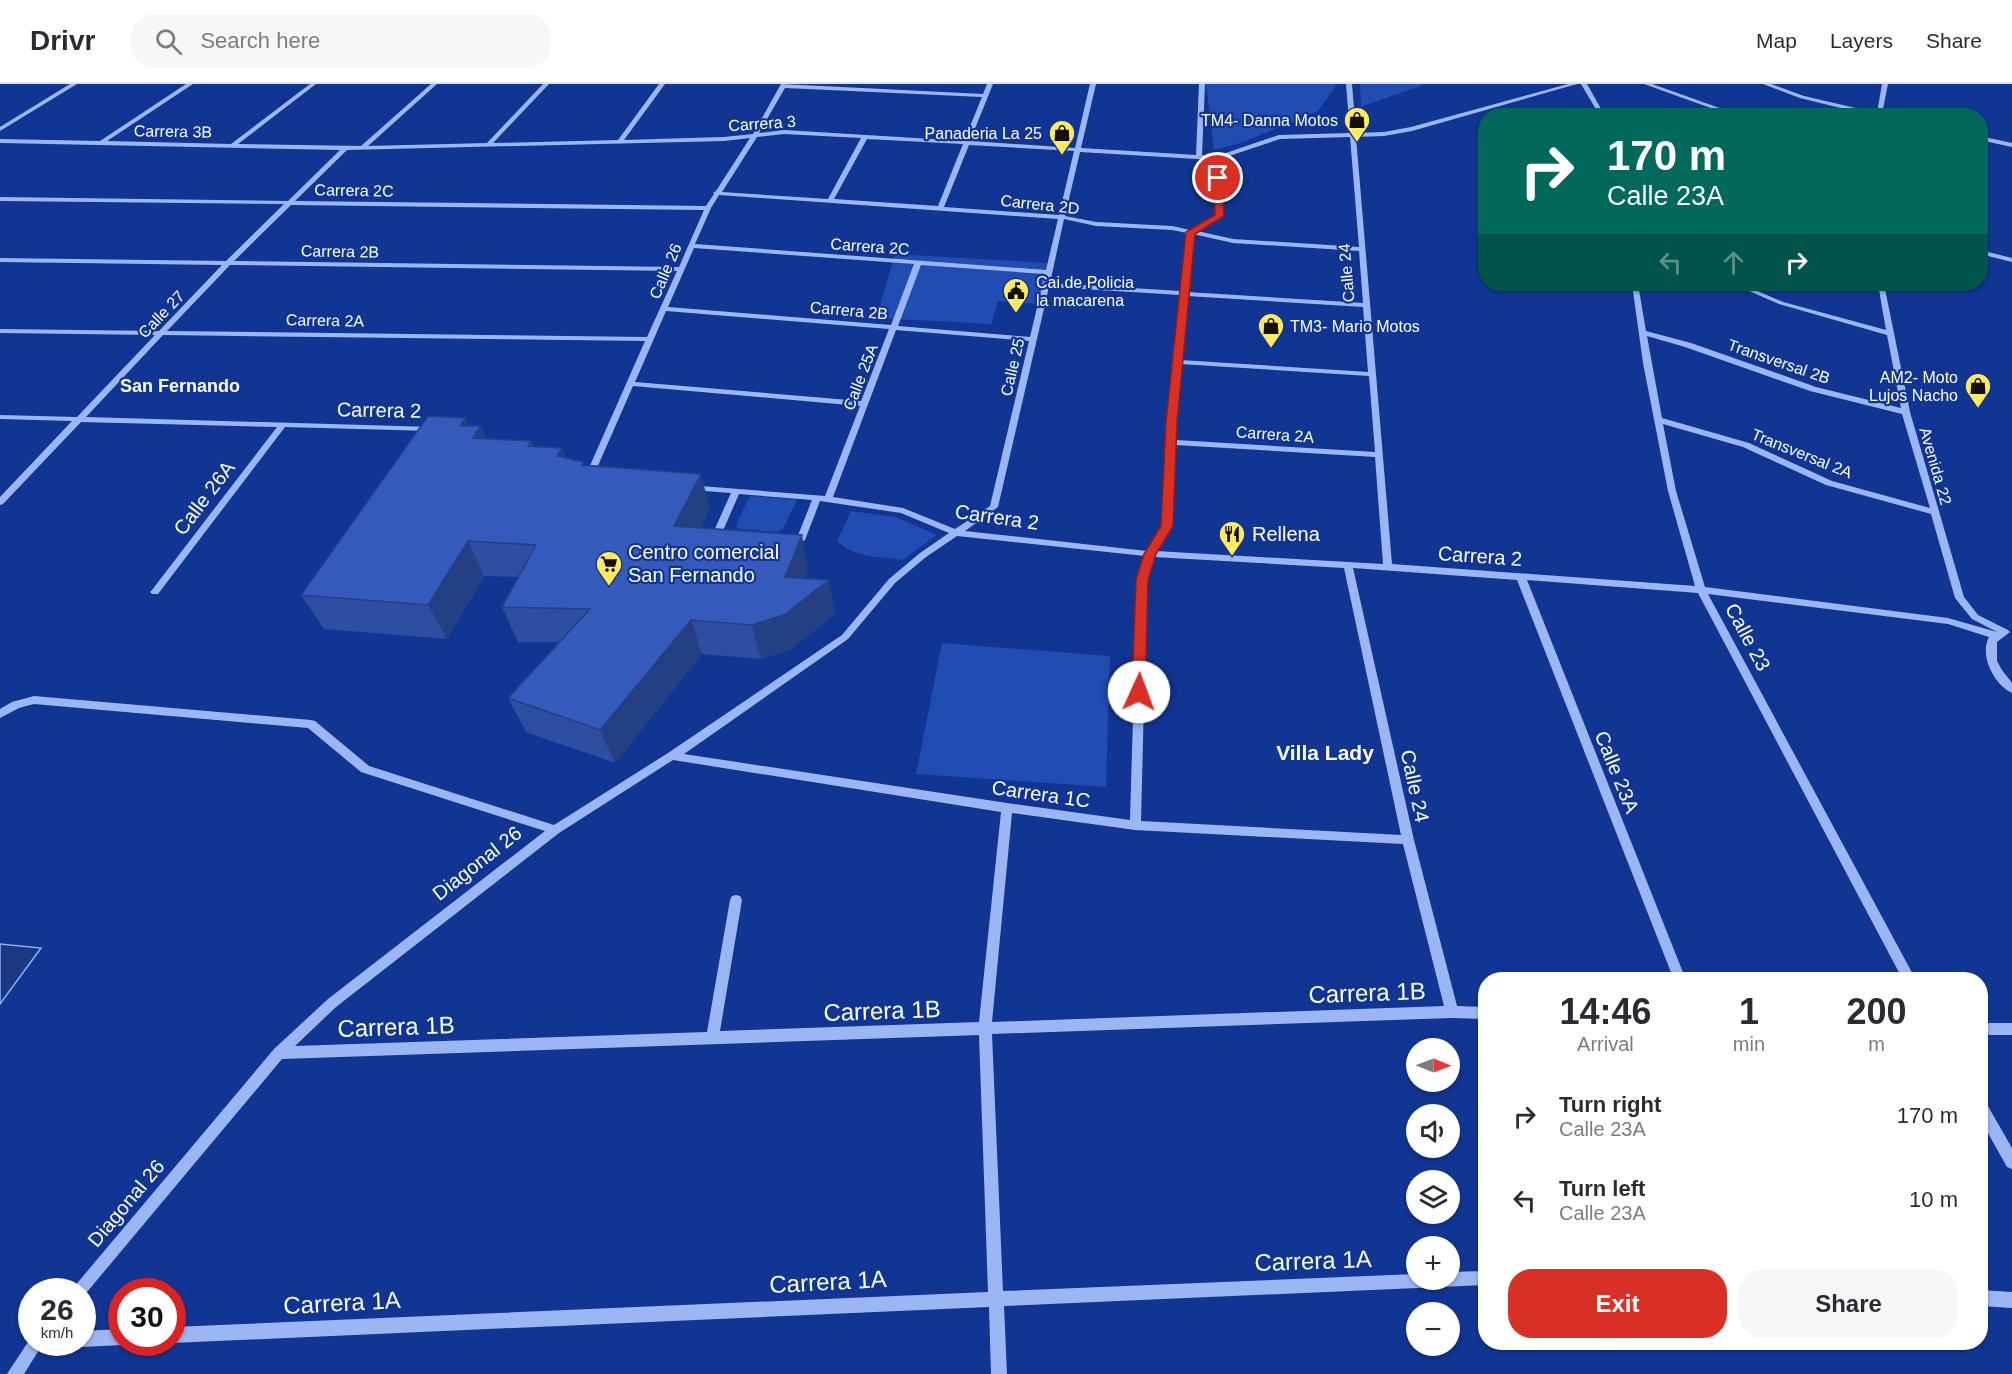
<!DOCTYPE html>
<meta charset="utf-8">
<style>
body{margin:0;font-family:Arial,sans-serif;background:#f7f7f7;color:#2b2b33;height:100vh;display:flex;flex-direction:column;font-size:22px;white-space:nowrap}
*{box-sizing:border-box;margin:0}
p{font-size:20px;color:#7c7c81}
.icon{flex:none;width:33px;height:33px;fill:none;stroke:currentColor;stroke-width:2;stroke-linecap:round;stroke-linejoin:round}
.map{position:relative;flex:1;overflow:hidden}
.sheet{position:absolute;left:1478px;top:888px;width:510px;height:378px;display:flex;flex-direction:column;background:#fff;border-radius:24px;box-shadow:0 2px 4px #0004}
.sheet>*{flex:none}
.banner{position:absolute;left:1478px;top:24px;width:510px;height:183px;border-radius:24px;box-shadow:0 2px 4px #0004;background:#00695c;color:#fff;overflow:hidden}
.needle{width:39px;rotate:91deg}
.tools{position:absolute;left:1406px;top:954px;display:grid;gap:12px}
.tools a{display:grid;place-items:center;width:54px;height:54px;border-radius:50%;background:#fff;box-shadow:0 2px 4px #0004;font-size:30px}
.speed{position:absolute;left:18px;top:1194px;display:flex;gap:12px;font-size:30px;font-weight:700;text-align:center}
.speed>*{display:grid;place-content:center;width:78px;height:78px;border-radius:50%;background:#fff;box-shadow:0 2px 4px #0004;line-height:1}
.speed small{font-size:15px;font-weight:400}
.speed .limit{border:9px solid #d22;background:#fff;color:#111}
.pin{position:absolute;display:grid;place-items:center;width:51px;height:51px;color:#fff;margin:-26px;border:3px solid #fff;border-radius:50%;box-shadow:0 2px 6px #0007}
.me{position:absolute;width:66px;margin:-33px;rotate:2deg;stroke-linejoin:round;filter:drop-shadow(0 0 4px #0008)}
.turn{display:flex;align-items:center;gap:21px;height:126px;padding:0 30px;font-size:27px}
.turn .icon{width:78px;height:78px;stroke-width:2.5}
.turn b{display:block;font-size:42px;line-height:51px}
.lanes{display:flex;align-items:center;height:57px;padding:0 30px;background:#0003;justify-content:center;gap:30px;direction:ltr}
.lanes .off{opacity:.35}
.eta{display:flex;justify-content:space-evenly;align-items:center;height:102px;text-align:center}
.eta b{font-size:36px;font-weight:600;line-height:42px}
.cta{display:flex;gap:12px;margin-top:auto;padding:12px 30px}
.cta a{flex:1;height:69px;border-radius:24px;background:#d93025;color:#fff;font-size:24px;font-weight:600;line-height:69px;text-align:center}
.cta a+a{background:#f7f7f7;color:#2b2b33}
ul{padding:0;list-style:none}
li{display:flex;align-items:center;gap:18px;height:84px;padding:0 30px}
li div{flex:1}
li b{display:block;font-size:22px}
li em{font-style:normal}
header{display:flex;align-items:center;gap:36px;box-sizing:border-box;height:84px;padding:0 30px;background:#fff;border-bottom:2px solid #e1e1e2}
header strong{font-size:28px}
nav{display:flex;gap:33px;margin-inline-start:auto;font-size:21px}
.search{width:420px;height:54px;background:#f7f7f7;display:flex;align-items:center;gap:15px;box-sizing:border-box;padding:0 21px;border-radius:24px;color:#7c7c81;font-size:22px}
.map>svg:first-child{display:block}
</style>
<header>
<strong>Drivr</strong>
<div class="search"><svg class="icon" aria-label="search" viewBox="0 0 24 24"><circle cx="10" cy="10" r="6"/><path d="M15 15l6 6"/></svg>Search here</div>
<nav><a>Map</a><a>Layers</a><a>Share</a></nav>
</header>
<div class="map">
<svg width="2012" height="1290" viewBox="0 0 2012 1290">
<rect width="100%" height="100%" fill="#103593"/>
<path fill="#214db3" d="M1206 0H1337L1318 27 1244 58 1214 66Z
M1360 0H1425L1361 23Z
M895 170 1048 179 1039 220 998 217 991 240 876 234Z
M750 412 797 416 783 445 778 448 740 445 736 443 737 439Z
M851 427 895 433 937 451 902 476C879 472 853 474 837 457Z
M942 559 1110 572 1106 703 916 690Z"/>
<path fill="#1c3880" stroke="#8daff7" stroke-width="1.5" d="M0 860 41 864 0 920Z"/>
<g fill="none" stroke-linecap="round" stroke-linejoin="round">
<path fill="#9cb6f4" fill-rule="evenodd" d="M70 0H77L0 47V43Z
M186 0H193L107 57 231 60 310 0H316L238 60 361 62 431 0H437L368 62 487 59 543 0H549L493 59 618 56 659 0H665L624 56 724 53 753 50 781 0 983 10 987 0H993L970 57 1075 64 1090 0H1096L1081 64 1196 71 1199 0H1205L1202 71 1217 72 1279 51 1350 49 1346 0H1352L1356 49 1384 48 1411 43 1568 0H1577L1412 47 1384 52 1356 53 1392 480 1695 502 1668 407 1643 279 1632 200H1638L1646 247 1691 259 1816 303 1901 324 1887 251 1779 220 1733 200H1741L1783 218 1886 246 1878 200H1884L1910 328 1964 513 1978 531 2008 546 2010 548 1997 558V577L2002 586 2012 599V609C1994 601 1979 571 1989 553L1948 540 1708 510 1916 896H1903L1698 509 1527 496 1686 896H1674L1517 496 1353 484 1414 756 1457 922 1485 923V935L1452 934 992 950 1003 1207 1416 1190V1196H1449V1188L1485 1187V1201L1004 1222 1007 1290H991L989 1223 172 1259V1243L988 1208 979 951 282 975 82 1214V1208H72L74 1203 274 965 328 915 545 747 361 688 308 644 34 620 19 624 0 634V625L12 618 34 612 311 636 315 637 369 682 554 741 668 669 842 551 889 495 920 469 949 449 901 429 820 417 805 456 793 463 788 460 797 454 812 416 739 410 722 449 727 456 723 459C718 458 715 453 713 449L731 409 691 406 688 405V401L825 412 860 322 633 302 593 393 589 396 586 395 585 393 645 257 163 251 86 333 432 343 436 345 432 347 285 343 158 510H152L150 508 152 506 277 343 81 338 3 420 0 421V413L72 337 0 335V331L77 333 155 251 0 249V245L159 247 222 181 0 178V174L226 177 284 120 0 117V113L288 117 340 66 0 59V55L100 57ZM785 4 982 13 964 57 784 46 759 49ZM784 50 861 54 828 115 722 108 757 53ZM1350 53 1359 163 1233 155 1197 147 1222 132 1220 75 1280 55ZM750 54 716 107 713 109 714 110 706 122 295 117 347 66 724 57ZM867 55 963 60 938 122 834 115ZM969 61 1074 67 1059 131 944 123ZM1080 68 1214 76 1216 131 1190 146 1172 142 1096 138 1065 132ZM719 111 1058 135 1046 186 695 160 711 124ZM291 121 704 126 679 183 234 177ZM1064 135 1096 142 1172 146 1187 149 1180 207 1050 199ZM1193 150 1233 159 1359 167 1363 219 1187 208ZM694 164 914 180 891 241 668 223ZM230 181 677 187 647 253 167 247ZM921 181 1045 190 1030 253 898 242ZM1049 203 1180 211 1172 278 1168 356 1166 358 1167 360 1163 442 1147 467 965 447 998 423ZM1187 212 1363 223 1368 288 1180 276ZM666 227 889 245 861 317 635 298ZM896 246 1029 257 990 422 955 445 903 424 833 413ZM1647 252 1685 263 1810 307 1902 330 1930 424 1832 397 1749 359 1662 334ZM1180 280 1369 292 1375 368 1176 356ZM1663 340 1743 363 1826 401 1931 430 1955 514 1972 535 1997 548 1948 534 1705 503 1676 407ZM1176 361 1375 373 1383 480 1156 467 1171 442ZM957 452 1145 472 1137 496 1130 736 1007 719 684 670 848 555 895 499 926 473ZM1154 473 1344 484 1401 751 1141 737 1147 496ZM673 676 1001 728 979 938 720 947 742 816 740 812 736 811 732 812 730 816 707 948 295 962 336 923 559 749ZM1012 729 1135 746 1403 760 1444 922 992 938Z
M1581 0H1587L1605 32H1600Z
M1644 0H1652L1742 32H1733Z
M1763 0H1771L1804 12 1877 29 1882 0H1888L1882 30 1884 32H1873L1800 14Z
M1980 52 2012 59V63L1980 56Z
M1980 166 2012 174V178L1980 170Z
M1980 939H2012V951H1980Z
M1980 1015 1985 1017 2012 1064V1085L2007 1083 1980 1035Z
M1980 1206 2012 1208V1224L1980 1222Z
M122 1245V1258H127L122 1261 82 1263 76 1258H82V1247Z
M32 1252V1258H44L24 1290H7Z"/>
</g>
<path fill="#2d4ea1" d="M480 342 486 354 531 357 533 362 562 364 566 374 710 425 701 444 808 485 805 494 829 496 835 530 791 565 761 575 702 570 615 679 526 648 508 614 560 558H518L502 523 518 493 484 492 447 555 324 545 301 511Z"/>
<path fill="#244083" d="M466 334 474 352 480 342 495 376 460 342Z
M562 364 574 398 557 372Z
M701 390 710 425 685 477 674 442Z
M802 451 808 485 793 524 829 496 835 530 791 565 761 575 752 541 785 493Z
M468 457 484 492 447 555 428 521Z
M691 536 702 570 615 679 600 646Z"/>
<path fill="#345bbb" stroke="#244083" stroke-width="1.5" d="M428 332 466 334 460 342H480L473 354 531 357 528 362 562 364 557 372 584 378 582 381 701 390 674 442 802 451 785 493 829 496 784 531 752 541 691 536 600 646 508 614 590 525 502 523 536 461 468 457 428 521 301 511Z"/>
<path fill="#d93025" stroke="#8d1f18" stroke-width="1.5" d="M1218 91 1222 94 1224 132 1195 150 1177 338 1173 442 1156 470 1148 496 1145 608 1139 613 1132 608 1136 496 1144 470 1161 442 1166 338 1186 148 1215 131 1214 94Z"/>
<defs>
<g id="shop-pin" transform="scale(1.35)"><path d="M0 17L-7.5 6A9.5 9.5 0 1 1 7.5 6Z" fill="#ffe95f" stroke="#103593"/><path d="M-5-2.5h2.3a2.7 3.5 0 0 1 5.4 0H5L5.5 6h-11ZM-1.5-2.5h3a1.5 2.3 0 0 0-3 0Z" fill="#111"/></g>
<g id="civic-pin" transform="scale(1.35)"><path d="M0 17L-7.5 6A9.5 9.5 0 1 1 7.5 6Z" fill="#ffe95f" stroke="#103593"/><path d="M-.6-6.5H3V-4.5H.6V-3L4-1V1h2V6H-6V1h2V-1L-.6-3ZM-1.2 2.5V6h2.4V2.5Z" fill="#111"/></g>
<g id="restaurant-pin" transform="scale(1.35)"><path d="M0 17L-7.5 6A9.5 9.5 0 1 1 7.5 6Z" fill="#ffe95f" stroke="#103593"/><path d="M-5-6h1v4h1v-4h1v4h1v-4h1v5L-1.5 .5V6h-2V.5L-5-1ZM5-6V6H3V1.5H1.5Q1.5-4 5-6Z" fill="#111"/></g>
<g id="supermarket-pin" transform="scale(1.35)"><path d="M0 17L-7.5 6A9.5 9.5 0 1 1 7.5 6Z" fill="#ffe95f" stroke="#103593"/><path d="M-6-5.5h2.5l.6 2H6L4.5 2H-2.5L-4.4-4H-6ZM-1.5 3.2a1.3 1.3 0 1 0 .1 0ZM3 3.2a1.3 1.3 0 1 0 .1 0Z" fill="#111"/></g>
</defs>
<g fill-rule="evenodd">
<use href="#shop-pin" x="1357" y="36"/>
<use href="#shop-pin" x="1062" y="49"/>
<use href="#civic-pin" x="1016" y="207"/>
<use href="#shop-pin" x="1271" y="242"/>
<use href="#shop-pin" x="1978" y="302"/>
<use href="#restaurant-pin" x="1232" y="450"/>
<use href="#supermarket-pin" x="609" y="480"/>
</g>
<g text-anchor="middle" stroke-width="4.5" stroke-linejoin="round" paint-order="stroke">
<g font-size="16" fill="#fff" stroke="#103593" text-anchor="end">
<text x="1338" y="42">TM4- Danna Motos</text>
<text x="1042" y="55">Panaderia La 25</text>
<text x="1036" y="204" text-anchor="start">Cai de Policia<tspan x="1036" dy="18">la macarena</tspan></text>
<text x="1290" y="248" text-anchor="start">TM3- Mario Motos</text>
<text x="1958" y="299">AM2- Moto<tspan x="1958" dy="18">Lujos Nacho</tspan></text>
</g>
<g font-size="16" fill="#fff" stroke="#103593">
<text transform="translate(762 39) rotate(-4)" y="6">Carrera 3</text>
<text transform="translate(173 47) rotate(1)" y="6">Carrera 3B</text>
<text transform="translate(354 106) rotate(1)" y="6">Carrera 2C</text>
<text transform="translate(1040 120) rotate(6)" y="6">Carrera 2D</text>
<text transform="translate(870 162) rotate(4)" y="6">Carrera 2C</text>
<text transform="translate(340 167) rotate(1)" y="6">Carrera 2B</text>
<text transform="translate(665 187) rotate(-67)" y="6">Calle 26</text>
<text transform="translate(1346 189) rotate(-95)" y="6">Calle 24</text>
<text transform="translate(849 226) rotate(5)" y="6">Carrera 2B</text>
<text transform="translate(161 230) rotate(-46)" y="6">Calle 27</text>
<text transform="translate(325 236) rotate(1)" y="6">Carrera 2A</text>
<text transform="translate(1779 277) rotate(19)" y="6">Transversal 2B</text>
<text transform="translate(1012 283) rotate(-77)" y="6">Calle 25</text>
<text transform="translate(860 293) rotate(-69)" y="6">Calle 25A</text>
<text transform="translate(1275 350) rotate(4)" y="6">Carrera 2A</text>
<text transform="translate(1802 369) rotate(22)" y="6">Transversal 2A</text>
<text transform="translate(1936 382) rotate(74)" y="6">Avenida 22</text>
</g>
<g font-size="18" font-weight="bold" fill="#fff" stroke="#103593">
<text x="180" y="308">San Fernando</text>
</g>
<g font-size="20" fill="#fff" stroke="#103593">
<text transform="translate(379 326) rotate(1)" y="7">Carrera 2</text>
<text transform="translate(204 414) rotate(-53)" y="7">Calle 26A</text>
<text transform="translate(997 433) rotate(8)" y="7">Carrera 2</text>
<text transform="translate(1480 472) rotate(4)" y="7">Carrera 2</text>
<text transform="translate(1748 553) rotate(62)" y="7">Calle 23</text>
<text transform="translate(1617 688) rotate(68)" y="7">Calle 23A</text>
<text transform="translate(1415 702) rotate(78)" y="7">Calle 24</text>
<text transform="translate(1041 710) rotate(8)" y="7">Carrera 1C</text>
<text transform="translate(477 779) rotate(-38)" y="7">Diagonal 26</text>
<text transform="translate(126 1119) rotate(-50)" y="7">Diagonal 26</text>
</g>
<g font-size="20" fill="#fff" stroke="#103593" text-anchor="start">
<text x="1252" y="457">Rellena</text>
<text x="628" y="475">Centro comercial<tspan x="628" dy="23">San Fernando</tspan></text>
</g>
<g font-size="21" font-weight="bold" fill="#fff" stroke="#103593">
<text x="1325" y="676">Villa Lady</text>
</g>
<g font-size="24" fill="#fff" stroke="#103593">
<text transform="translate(1367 909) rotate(-2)" y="8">Carrera 1B</text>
<text transform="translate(882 927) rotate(-2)" y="8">Carrera 1B</text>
<text transform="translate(396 943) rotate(-2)" y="8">Carrera 1B</text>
<text transform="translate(1313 1177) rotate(-2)" y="8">Carrera 1A</text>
<text transform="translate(828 1198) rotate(-3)" y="8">Carrera 1A</text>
<text transform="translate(342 1219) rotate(-3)" y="8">Carrera 1A</text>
</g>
</g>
</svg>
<div class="tools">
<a><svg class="needle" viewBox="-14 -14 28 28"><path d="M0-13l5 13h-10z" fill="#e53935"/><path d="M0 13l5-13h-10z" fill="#7c7c81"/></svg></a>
<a><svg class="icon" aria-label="sound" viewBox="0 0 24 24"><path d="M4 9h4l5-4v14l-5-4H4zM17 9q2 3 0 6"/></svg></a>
<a><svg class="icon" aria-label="layers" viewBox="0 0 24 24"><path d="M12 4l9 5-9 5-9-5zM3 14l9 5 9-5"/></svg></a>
<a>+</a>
<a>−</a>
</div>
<div class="speed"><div>26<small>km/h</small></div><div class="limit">30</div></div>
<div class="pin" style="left:1218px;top:94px;background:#d93025"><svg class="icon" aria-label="arrive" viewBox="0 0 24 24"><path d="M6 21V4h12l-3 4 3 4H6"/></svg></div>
<svg class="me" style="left:1139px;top:608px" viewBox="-20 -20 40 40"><circle r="19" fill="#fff"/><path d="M0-13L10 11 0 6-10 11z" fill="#d93025"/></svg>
<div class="banner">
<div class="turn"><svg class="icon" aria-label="right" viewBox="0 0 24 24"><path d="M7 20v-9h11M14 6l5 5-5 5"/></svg><div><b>170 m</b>Calle 23A</div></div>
<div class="lanes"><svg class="icon off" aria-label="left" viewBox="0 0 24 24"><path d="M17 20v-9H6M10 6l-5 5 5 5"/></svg><svg class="icon off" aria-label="ahead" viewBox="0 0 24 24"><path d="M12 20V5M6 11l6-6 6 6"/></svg><svg class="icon" aria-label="right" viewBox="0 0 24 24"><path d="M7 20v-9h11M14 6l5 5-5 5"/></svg></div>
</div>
<section class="sheet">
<div class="eta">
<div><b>14:46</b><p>Arrival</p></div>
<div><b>1</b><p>min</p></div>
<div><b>200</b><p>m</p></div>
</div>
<ul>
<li><svg class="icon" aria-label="right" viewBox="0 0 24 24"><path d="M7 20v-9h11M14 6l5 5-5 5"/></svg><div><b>Turn right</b><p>Calle 23A</p></div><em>170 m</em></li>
<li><svg class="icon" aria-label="left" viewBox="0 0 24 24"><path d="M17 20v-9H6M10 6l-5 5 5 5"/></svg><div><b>Turn left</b><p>Calle 23A</p></div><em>10 m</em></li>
</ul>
<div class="cta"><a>Exit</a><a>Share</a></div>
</section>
</div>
